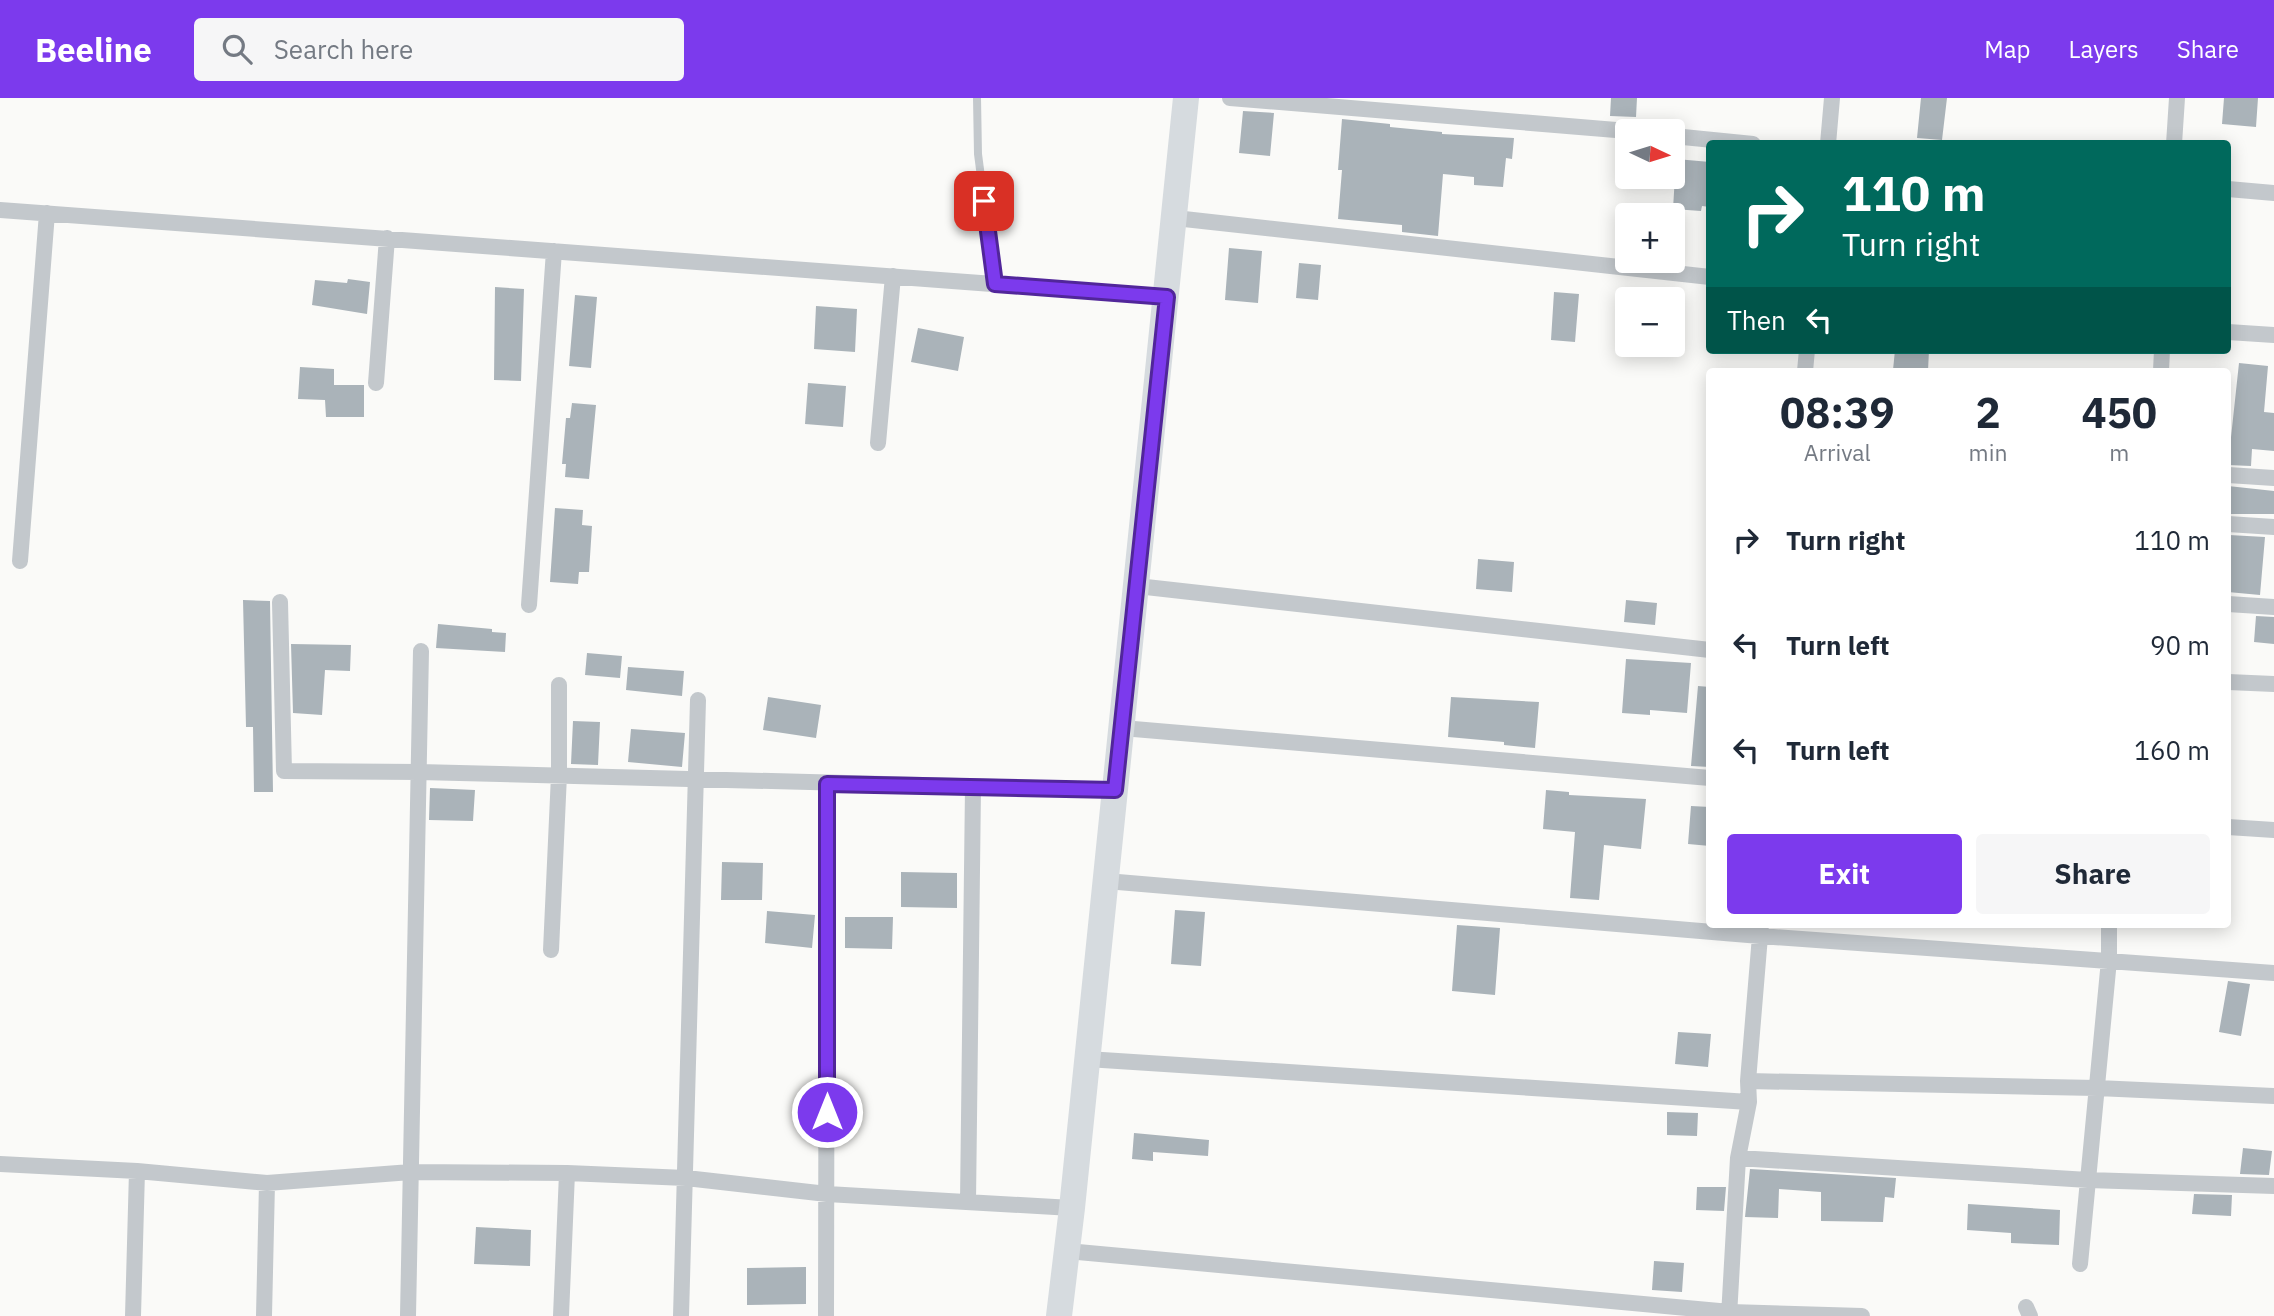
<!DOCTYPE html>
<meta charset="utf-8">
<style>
body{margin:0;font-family:"IBM Plex Sans",sans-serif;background:#f6f6f7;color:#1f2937;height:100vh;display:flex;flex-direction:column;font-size:26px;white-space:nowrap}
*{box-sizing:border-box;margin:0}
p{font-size:23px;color:#747a83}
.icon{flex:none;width:38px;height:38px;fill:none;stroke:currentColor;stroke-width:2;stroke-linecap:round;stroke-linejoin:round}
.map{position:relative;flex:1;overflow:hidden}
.panel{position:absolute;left:1706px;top:270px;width:525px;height:560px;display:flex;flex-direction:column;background:#fff;border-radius:7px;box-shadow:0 4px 18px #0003}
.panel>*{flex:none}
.hud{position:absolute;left:1706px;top:42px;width:525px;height:214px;border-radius:7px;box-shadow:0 4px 18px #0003;background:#00695c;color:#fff;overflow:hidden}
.needle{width:46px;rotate:94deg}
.controls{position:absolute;left:1615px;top:21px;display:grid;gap:14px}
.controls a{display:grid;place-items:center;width:70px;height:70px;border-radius:7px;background:#fff;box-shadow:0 4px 18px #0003;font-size:35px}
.pin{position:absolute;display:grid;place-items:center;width:60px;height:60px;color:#fff;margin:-30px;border-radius:14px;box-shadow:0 4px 10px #0006}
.me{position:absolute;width:77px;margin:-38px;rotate:0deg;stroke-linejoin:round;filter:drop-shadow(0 0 5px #0008)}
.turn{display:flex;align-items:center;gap:24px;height:147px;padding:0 21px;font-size:32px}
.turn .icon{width:91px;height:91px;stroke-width:2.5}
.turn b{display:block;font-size:49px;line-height:60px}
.then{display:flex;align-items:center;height:66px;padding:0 21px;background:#0003;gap:14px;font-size:26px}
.eta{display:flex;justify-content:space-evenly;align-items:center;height:119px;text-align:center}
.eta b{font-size:42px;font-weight:700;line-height:49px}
.action{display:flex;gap:14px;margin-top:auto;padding:14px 21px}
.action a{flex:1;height:80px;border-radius:7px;background:#7c3aed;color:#fff;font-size:28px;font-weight:700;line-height:80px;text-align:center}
.action a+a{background:#f6f6f7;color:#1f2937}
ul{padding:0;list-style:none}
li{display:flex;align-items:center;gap:21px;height:105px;padding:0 21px}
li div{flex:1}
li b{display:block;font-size:26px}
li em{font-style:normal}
header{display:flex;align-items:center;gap:42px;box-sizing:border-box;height:98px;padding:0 35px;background:#7c3aed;color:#fff}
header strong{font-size:33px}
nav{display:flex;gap:38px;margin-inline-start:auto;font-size:24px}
.search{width:490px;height:63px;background:#f6f6f7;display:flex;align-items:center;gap:18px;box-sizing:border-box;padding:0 24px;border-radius:7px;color:#747a83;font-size:26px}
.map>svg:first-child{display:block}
</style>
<header>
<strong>Beeline</strong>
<div class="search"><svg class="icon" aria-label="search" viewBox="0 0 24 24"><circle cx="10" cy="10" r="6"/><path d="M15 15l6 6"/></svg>Search here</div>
<nav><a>Map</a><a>Layers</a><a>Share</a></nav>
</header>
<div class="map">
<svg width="2274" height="1218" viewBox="0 0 2274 1218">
<rect width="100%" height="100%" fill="#fafaf8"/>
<path fill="#aab3b9" d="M1611 0H1637L1636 19 1610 18Z
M1921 0H1947L1942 42 1917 40Z
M2224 0H2258L2256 29 2222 26Z
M1243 13 1274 15 1270 58 1239 55Z
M1342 21 1390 26V29L1442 34V36L1514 40 1512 61 1506 60 1503 89 1474 87V79L1443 76 1438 138 1402 134V127L1338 121 1342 72H1338Z
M1676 61 1710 64V109L1702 108 1701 113 1673 111Z
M1229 150 1262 153 1258 205 1225 202Z
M1299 165 1321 167 1318 202 1296 200Z
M348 181 370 184 367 216 312 207 315 182 347 185Z
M495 189 524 191 521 283 494 282Z
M1554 194 1579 196 1575 244 1551 242Z
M575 197 597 199 591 270 569 268Z
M816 208 857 211 855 254 814 251Z
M918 230 964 239 958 273 911 264Z
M1895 252H1929L1928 273 1893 272Z
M2239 265 2268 268 2264 314 2274 315V353L2252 351 2251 368 2228 367Z
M300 269 334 271V287H364V319H326L325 302 298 301Z
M808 285 846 288 843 329 805 326Z
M572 305 596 307 589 381 565 379 566 366H562L566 320H570Z
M2228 388 2274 393V416H2230L2231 412H2228Z
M555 410 583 412 582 427 592 428 589 474H579L578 486 550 484Z
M2229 437 2265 439 2260 497 2228 494Z
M1478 461 1514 464 1512 494 1476 491Z
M243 502 270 503 273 694H254L253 629H246Z
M1626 502 1657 505 1655 527 1624 524Z
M2256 518 2274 519V546L2254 544Z
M438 526 492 531V534L506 535 505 554 436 550Z
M291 546 351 547 350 573 325 572 322 617 293 615Z
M587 555 622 558 620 580 585 577Z
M1626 561 1691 565 1687 615 1650 612V617L1622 615Z
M628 569 684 573 682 598 626 592Z
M1698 588 1710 589V669L1691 668Z
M768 599 821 607 816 640 763 632Z
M1451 599 1539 604 1535 650 1504 647V644L1448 639Z
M573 623 600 624 598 667 571 666Z
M631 631 685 635 682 669 628 664Z
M430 690 475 692 473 723 429 722Z
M1546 692 1569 694V697L1646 701 1641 751 1604 747 1599 802 1570 800 1575 734 1543 731Z
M1691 708 1710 709V748L1688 746Z
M722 764 763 765 762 802H721Z
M901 774 957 775V810L901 809Z
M1175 812 1205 814 1201 868 1171 866Z
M767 813 815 817 812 850 765 845Z
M845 819H893L892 851 845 850Z
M1457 827 1500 830 1495 897 1452 893Z
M2228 883 2250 886 2241 938 2219 934Z
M1678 934 1711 936 1708 969 1675 966Z
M1667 1014 1698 1015 1697 1038 1667 1037Z
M1134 1035 1209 1042 1208 1058 1153 1054V1063L1132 1061Z
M2243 1050 2272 1053 2269 1077 2240 1076Z
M1750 1071 1896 1080 1894 1100 1885 1099 1883 1124 1821 1123V1094L1779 1091 1778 1120 1745 1119Z
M1697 1089H1726L1724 1113 1696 1112Z
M2194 1096 2232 1097 2231 1118 2192 1116Z
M1968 1106 2060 1112 2059 1147 2011 1145V1135L1967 1132Z
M476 1129 531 1132 530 1168 474 1166Z
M1654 1163 1684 1165 1682 1194 1652 1192Z
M806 1169V1206L747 1207V1170Z"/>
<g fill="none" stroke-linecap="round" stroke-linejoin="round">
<path stroke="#c3c8cc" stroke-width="8" d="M977 0 978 56 995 186"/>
<path stroke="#c3c8cc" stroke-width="16" d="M1230 0 1628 33
M1673 38 1753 46
M1828 46 1832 0
M2174 46 2177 0
M2228 91 2274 95
M0 112 1167 199
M1175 120 1710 179
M2228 234 2274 237
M1805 273 1807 252
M2161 273 2162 252
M376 285 387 140
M878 345 893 178
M2228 377 2274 380
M2228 426 2274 429
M20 463 47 115
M1137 488 1710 552
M280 504 284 673 419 674 1115 692
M2228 506 2274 509
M529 507 554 153
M2228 584 2274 586
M1122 630 1710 680
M2228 729 2274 732
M1106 783 1760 838 2274 875
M551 852 559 677V587
M1087 961 1749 1004
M1748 983 2097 990 2274 998
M1738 1060 2088 1082 2274 1088
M0 1066 137 1073 267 1085 411 1074 567 1075 686 1080 827 1096 1072 1110
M968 1104 973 689
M1067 1153 1730 1214 1862 1218
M2080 1166 2109 862V826
M2026 1209 2030 1218
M133 1218 137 1073
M264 1218 267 1085
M408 1218 421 553
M561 1218 567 1075
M681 1218 698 602
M826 1218 827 686
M1729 1218 1738 1060 1749 1004 1748 983 1761 826"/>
<path stroke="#d6dbdf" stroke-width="26" d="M1059 1218 1072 1110 1186 0"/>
</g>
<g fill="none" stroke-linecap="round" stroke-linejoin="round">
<g stroke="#51269a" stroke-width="18">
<path id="route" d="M827 1014V686L1115 692 1167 199 995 186 984 103"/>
</g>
<use href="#route" stroke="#7c3aed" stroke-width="12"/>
</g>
</svg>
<div class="controls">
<a><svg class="needle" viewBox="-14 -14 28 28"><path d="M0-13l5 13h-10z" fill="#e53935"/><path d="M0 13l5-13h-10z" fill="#747a83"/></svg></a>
<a>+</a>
<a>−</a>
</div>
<div class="pin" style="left:984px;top:103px;background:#d93025"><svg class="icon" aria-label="arrive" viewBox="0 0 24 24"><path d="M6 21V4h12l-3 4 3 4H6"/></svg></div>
<svg class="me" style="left:827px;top:1014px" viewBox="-20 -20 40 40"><circle r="17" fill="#7c3aed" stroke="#fff" stroke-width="3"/><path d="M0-11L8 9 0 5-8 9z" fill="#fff"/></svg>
<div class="hud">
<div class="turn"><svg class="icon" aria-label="right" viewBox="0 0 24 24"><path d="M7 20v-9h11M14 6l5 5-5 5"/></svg><div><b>110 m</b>Turn right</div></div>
<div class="then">Then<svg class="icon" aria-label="left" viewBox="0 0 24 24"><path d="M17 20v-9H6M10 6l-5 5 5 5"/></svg></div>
</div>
<section class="panel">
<div class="eta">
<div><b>08:39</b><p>Arrival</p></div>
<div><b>2</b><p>min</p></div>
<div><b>450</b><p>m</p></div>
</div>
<ul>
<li><svg class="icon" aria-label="right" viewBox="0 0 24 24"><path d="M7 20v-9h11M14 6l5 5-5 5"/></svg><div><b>Turn right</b></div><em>110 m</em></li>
<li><svg class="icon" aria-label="left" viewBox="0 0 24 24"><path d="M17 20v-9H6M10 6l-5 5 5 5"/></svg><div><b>Turn left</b></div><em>90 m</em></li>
<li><svg class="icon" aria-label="left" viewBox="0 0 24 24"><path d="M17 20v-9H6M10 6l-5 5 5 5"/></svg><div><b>Turn left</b></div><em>160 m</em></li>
</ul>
<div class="action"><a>Exit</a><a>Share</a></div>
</section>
</div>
